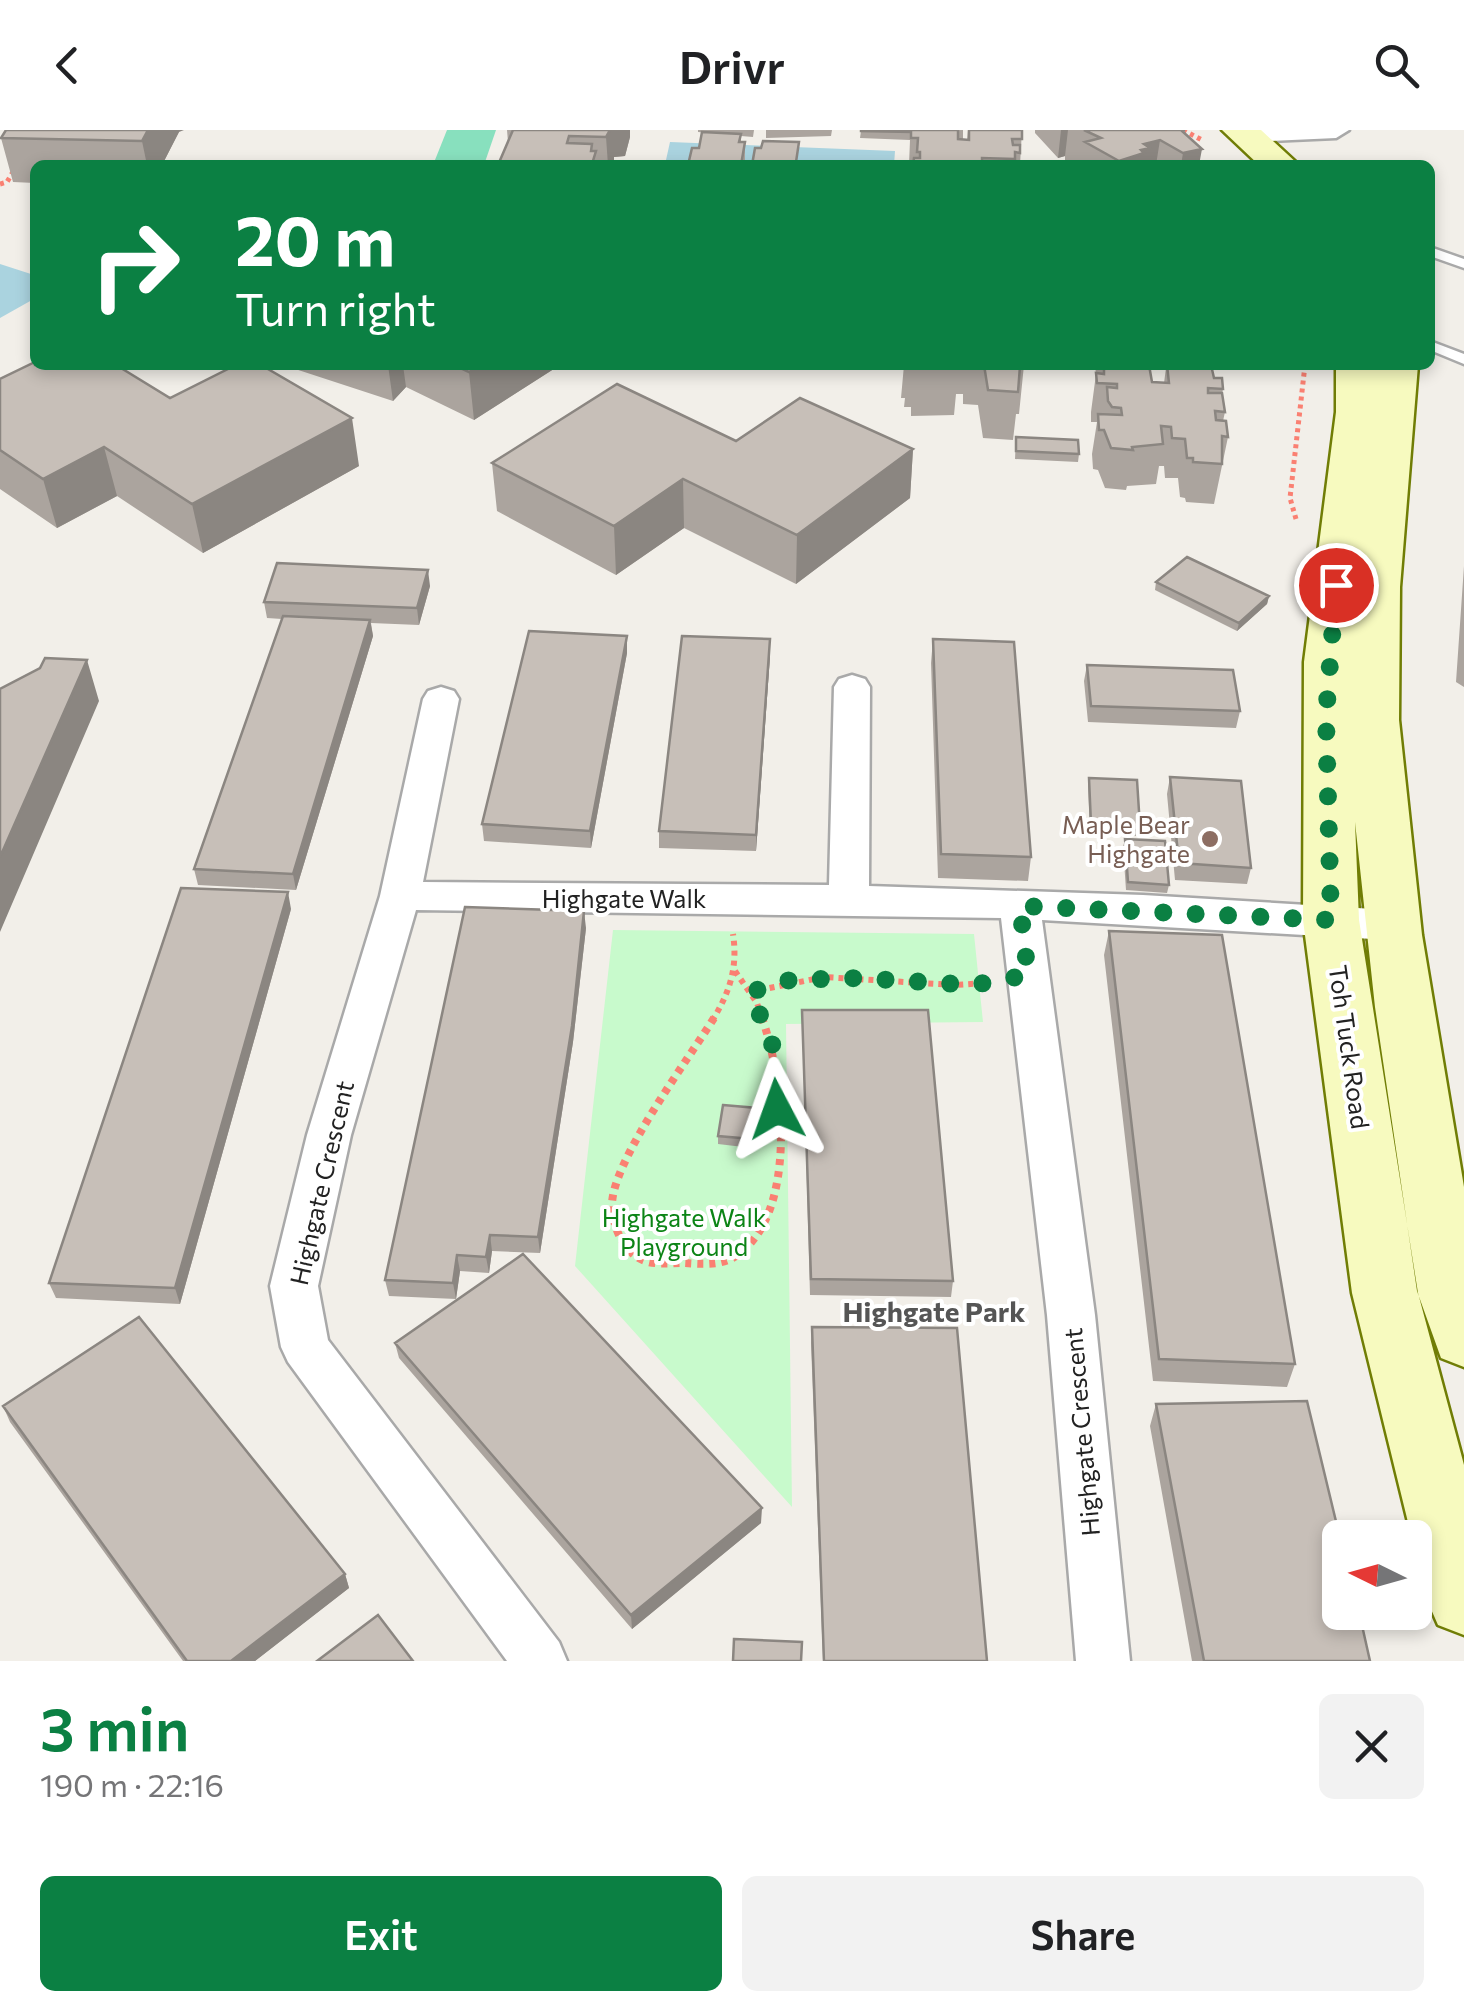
<!DOCTYPE html>
<meta charset="utf-8">
<style>
body{margin:0;font-family:Commissioner,sans-serif;background:#f2f2f2;color:#202124;height:100vh;display:flex;flex-direction:column;font-size:38px;white-space:nowrap}
*{box-sizing:border-box;margin:0}
p{font-size:32px;color:#757577}
.icon{flex:none;width:55px;height:55px;fill:none;stroke:currentColor;stroke-width:2;stroke-linecap:round;stroke-linejoin:round}
.map{position:relative;height:1531px;overflow:hidden}
.drawer{display:flex;flex-direction:column;background:#fff;flex:1}
.drawer>*{flex:none}
.top-card{position:absolute;left:30px;top:30px;width:1405px;height:210px;border-radius:15px;box-shadow:0 5px 15px #0003;background:#0b8043;color:#fff;overflow:hidden}
.needle{width:65px;rotate:275deg}
.tools{position:absolute;left:1322px;top:1390px;display:grid;gap:20px}
.tools a{display:grid;place-items:center;width:110px;height:110px;border-radius:15px;background:#fff;box-shadow:0 5px 15px #0003;font-size:50px}
.pin{position:absolute;display:grid;place-items:center;width:85px;height:85px;color:#fff;margin:-42px;border:5px solid #fff;border-radius:50%;box-shadow:0 2px 10px #0007}
.me{position:absolute;width:110px;margin:-55px;rotate:356deg;stroke-linejoin:round;filter:drop-shadow(0 0 8px #0008)}
.turn{display:flex;align-items:center;gap:35px;height:210px;padding:0 40px;font-size:45px}
.turn .icon{width:130px;height:130px;stroke-width:2.5}
.turn b{display:block;font-size:70px;line-height:85px}
.round{display:grid;place-items:center;flex:none;width:105px;height:105px;border-radius:15px;background:#f2f2f2}
.summary{display:flex;align-items:center;justify-content:space-between;height:170px;padding:0 40px}
h1{font-size:60px;font-weight:600;line-height:75px;color:#0b8043}
.cta{display:flex;gap:20px;margin-top:auto;padding:20px 40px}
.cta a{flex:1;height:115px;border-radius:15px;background:#0b8043;color:#fff;font-size:40px;font-weight:600;line-height:115px;text-align:center}
.cta a+a{background:#f2f2f2;color:#202124}
header{display:flex;justify-content:space-between;align-items:center;height:130px;padding:0 40px;background:#fff;font-size:45px;font-weight:600}
.map>svg:first-child{display:block}
</style>
<header><svg class="icon" aria-label="back" viewBox="0 0 24 24"><path d="M15 5l-7 7 7 7"/></svg>Drivr<svg class="icon" aria-label="search" viewBox="0 0 24 24"><circle cx="10" cy="10" r="6"/><path d="M15 15l6 6"/></svg></header>
<div class="map">
<svg width="1464" height="1531" viewBox="0 0 1464 1531">
<rect width="100%" height="100%" fill="#f2efe9"/>
<path fill="#c8facc" d="M613 800 974 804 983 892 786 894 792 1377 575 1136Z"/>
<path fill="#88e0be" d="M447 0H496L485 32 435 30Z"/>
<path fill="#aad3df" d="M670 12 895 21 894 35H744L666 30Z
M0 134 34 145 32 170 0 188Z"/>
<g fill="none" stroke-linecap="round" stroke-linejoin="round">
<g stroke="#a9a9a9" stroke-width="5">
<path id="lane" d="M1430 117 1464 129V138L1430 126Z
M1430 211 1464 224V234L1430 220Z"/>
</g>
<g stroke="#a9a9a9" stroke-width="5">
<path id="street" d="M1237 0H1349L1336 8 1247 12 1238 9 1234 4Z
M852 545 865 549 870 557 869 756 1143 765 1390 780 1404 785 1410 795 1404 805 1390 810 1042 790 1095 1185 1130 1531H1076L1047 1185 1001 788 416 780 351 1005 318 1156 328 1210 559 1512 567 1531H507L288 1232 281 1217 270 1156 307 1005 380 766 423 569 428 561 441 557 454 561 459 569 423 752 829 755 834 557 839 549Z"/>
</g>
<g stroke="#707d05" stroke-width="5">
<path id="secondary" d="M1222 0H1261L1299 35H1259Z
M1336 235H1418L1400 457 1399 590 1422 805 1464 1057V1237L1441 1228 1417 1161 1375 877 1355 692 1359 790 1418 1163 1464 1335V1505L1438 1495 1427 1470 1352 1163 1303 790 1304 532 1336 282Z"/>
</g>
<path stroke="#fa8072" stroke-width="5" stroke-dasharray="4 4" stroke-linecap="butt" d="M1183 0 1202 10
M0 54 7 52 14 40
M1296 389 1290 368 1305 235"/>
<path stroke="#fa8072" stroke-width="6" stroke-dasharray="5 5" stroke-linecap="butt" d="M735 841 757 873 763 891
M750 862 824 847 954 855 987 853
M712 891C730 862 738 837 733 804"/>
<path stroke="#fa8072" stroke-width="8" stroke-dasharray="6 6" stroke-linecap="butt" d="M714 888C688 930 612 1031 612 1075 612 1096 624 1124 645 1131 656 1135 672 1133 684 1133 701 1134 721 1136 736 1126 799 1084 784 949 762 888"/>
<use href="#lane" fill="#fff" fill-rule="evenodd"/>
<use href="#street" fill="#fff" fill-rule="evenodd"/>
<use href="#secondary" fill="#f7fabf" fill-rule="evenodd"/>
</g>
<path fill="#aba49e" d="M507 0H630V7L625 26 614 27V35H498L508 12Z
M698 0H754L753 7 741 6V12H745V35H688L710 3 698 2Z
M766 0H832L831 6 766 8Z
M963 0V10H967L968 0H1022L1020 35H909L910 10 860 8 861 1Z
M1035 0H1185V4L1199 35H1076L1065 30V26L1058 28 1035 3Z
M179 2 162 35H35V53L13 52 1 8Z
M283 235H560L474 290 406 257 393 271Z
M904 235H1024L1019 284H1016L1013 310 983 308 978 275 963 274V264H956L954 285 911 286V277H904L905 268H901Z
M1095 235H1149L1152 252 1164 253 1166 238H1157V235H1211L1214 248 1223 259 1222 264 1225 282 1223 291 1228 307 1214 374 1186 372 1185 368 1180 367 1178 348H1165L1164 336H1159L1156 354 1127 356 1126 360 1105 358 1098 340 1093 339 1092 324 1097 292H1091V282L1096 244Z
M0 249 170 268 359 336 203 423 117 366 57 398 0 359Z
M1016 307 1079 324 1078 332 1015 329Z
M736 311 913 319 910 368 796 454 684 398 616 445 497 381 492 333Z
M1464 436V557L1456 552Z
M1156 452 1269 466 1267 474 1237 501 1155 460Z
M430 456 419 495 371 493 373 506 296 760 198 755 194 739 282 489 267 488 264 472Z
M627 506V523L591 718 484 711 482 694Z
M933 509 1031 727 1028 751 938 748 931 533Z
M770 526 756 721 659 718V701Z
M1087 535 1240 581 1236 598 1088 592 1084 551Z
M1170 647 1251 738 1247 754 1175 750 1167 664Z
M1089 648 1140 697 1138 706 1090 703 1088 656Z
M1125 709 1169 755 1167 763 1126 760 1123 717Z
M291 779 180 1174 56 1168 49 1153Z
M586 798 573 912 540 1123 492 1121 489 1143 460 1141 456 1169 389 1166 385 1150Z
M1109 801 1295 1234 1287 1257 1153 1251 1104 825Z
M802 880 953 1151 951 1167 810 1165Z
M757 987 752 1018 718 1014V1006Z
M812 1197 987 1531H823L811 1213Z
M395 1213 761 1393 632 1499 399 1228Z
M1156 1274 1370 1531H1192L1150 1296Z
M3 1276 345 1444 349 1458 255 1531H183L10 1292Z"/>
<path fill="#8b8681" d="M148 0H184L179 2 162 35H147L142 11Z
M604 0H630V7L625 26 614 27V35H608L606 7Z
M1061 0H1068L1065 26 1058 28Z
M1160 10 1156 35H1118L1119 31 1144 14Z
M1202 19 1199 35H1181L1183 23Z
M388 235H403L406 257 393 271Z
M480 235H560L474 290 469 242Z
M352 288 359 336 203 423 192 374Z
M104 317 117 366 57 398 43 349Z
M913 319 910 368 796 454 797 405Z
M683 349 684 398 616 445 614 396Z
M428 440 430 456 419 495 417 478Z
M1269 466 1267 474 1237 501 1239 493Z
M370 490 373 506 296 760 293 744Z
M627 506V523L591 718 590 701Z
M770 509V526L756 721V705Z
M87 530 99 571 0 802V727Z
M288 762 291 779 180 1174 175 1158Z
M584 781 586 798 573 912 540 1123 538 1107Z
M490 1105 492 1121 489 1143 486 1127Z
M457 1125 460 1141 456 1169 453 1153Z
M762 1378 761 1393 632 1499 631 1485Z
M345 1444 349 1458 255 1531H231Z"/>
<path fill="#c7bfb8" stroke="#8b8681" stroke-width="2.5" d="M6 0H148L142 11 1 8Z
M513 0H610L606 7 569 6 567 13 592 14 591 21H596L592 34 599 35H498Z
M911 0H958V9L969 10V0H1022V9H1012L1013 15H1020V23L1015 22V29L982 28V34L997 35H913L914 28H920V22H917L918 8H911Z
M911 0V2L861 1V0Z
M1084 0H1185L1182 1 1202 19 1183 23 1160 10 1144 14 1150 18 1141 20 1144 23 1119 31 1085 12 1101 8Z
M702 2 741 4 739 12H745L741 35H688L692 18H699Z
M763 11 799 12 796 32H804V35H752L755 18H761Z
M35 232V235H116L170 268 236 235H261L352 288 192 374 104 317 43 349 0 320V249Z
M454 235H480L469 242Z
M914 235H959V238H914Z
M984 235H1024V236H1020L1018 262 988 260Z
M1104 235H1149L1152 252 1169 253 1167 235H1211L1214 248H1222L1223 259 1208 258V263H1222L1225 282 1215 281 1216 290 1226 291 1228 307 1222 306V334L1193 332V328H1187L1185 309 1172 308 1171 297 1161 296 1163 314 1132 317 1133 320 1111 318 1104 300H1099L1098 284 1122 285 1121 278 1112 277 1108 271 1107 257 1117 258V254L1097 253 1096 243 1104 244Z
M617 254 736 311 800 268 913 319 797 405 683 349 614 396 492 333Z
M1016 307 1078 310 1079 324 1016 321Z
M1187 427 1269 466 1239 493 1156 452Z
M277 433 428 440 417 478 264 472Z
M283 486 370 490 293 744 194 739Z
M529 501 627 506 590 701 482 694Z
M682 506 770 509 756 705 659 701Z
M933 509 1014 512 1031 727 941 724Z
M45 528 87 530 0 727V559L40 538Z
M1087 535 1233 540 1240 581 1091 576Z
M1170 647 1241 651 1251 738 1179 733Z
M1089 648 1137 650 1140 697 1091 694Z
M1125 709 1165 711 1169 755 1128 752Z
M181 758 288 762 175 1158 49 1153Z
M465 777 584 781 572 896 538 1107 490 1105 486 1127 457 1125 453 1153 385 1150Z
M1109 801 1222 805 1295 1234 1159 1229Z
M802 880H928L953 1151 811 1149Z
M723 975 757 978 752 1009 718 1006Z
M523 1124 762 1378 631 1485 395 1213Z
M139 1187 345 1444 231 1531H187L3 1276Z
M812 1197 957 1198 987 1531H824Z
M1307 1271 1340 1408V1482H1359L1370 1531H1204L1156 1274Z
M378 1485 413 1531H317Z
M734 1509 802 1512 801 1531H733Z"/>
<g fill="none" stroke-linecap="round" stroke-linejoin="round">
<path stroke="#0b8043" stroke-width="18" stroke-dasharray="0 32.4" d="M777 979 772 912 750 862 790 850 859 848 973 855 1028 845 1020 776 1331 790 1326 586 1336 455"/>
</g>
<circle fill="#8d6e63" stroke="#fff" stroke-width="4" cx="1210" cy="709" r="10"/>
<g text-anchor="middle" stroke-width="8" stroke-linejoin="round" paint-order="stroke">
<g font-size="25" fill="#785e54" stroke="#fff" text-anchor="end">
<text x="1190" y="704">Maple Bear<tspan x="1190" dy="29">Highgate</tspan></text>
</g>
<g font-size="25" fill="#222" stroke="#fff">
<text x="624" y="778">Highgate Walk</text>
<text transform="translate(1349 917) rotate(82)" y="9">Toh Tuck Road</text>
<text transform="translate(322 1053) rotate(-77)" y="9">Highgate Crescent</text>
<text transform="translate(1082 1302) rotate(-95)" y="9">Highgate Crescent</text>
</g>
<g font-size="25" fill="#0c8416" stroke="#fff">
<text x="684" y="1097">Highgate Walk<tspan x="684" dy="29">Playground</tspan></text>
</g>
<g font-size="28" font-weight="bold" fill="#555" stroke="#fff">
<text x="934" y="1192">Highgate Park</text>
</g>
</g>
</svg>
<div class="tools">
<a><svg class="needle" viewBox="-14 -14 28 28"><path d="M0-13l5 13h-10z" fill="#e53935"/><path d="M0 13l5-13h-10z" fill="#757577"/></svg></a>
</div>
<div class="pin" style="left:1336px;top:455px;background:#d93025"><svg class="icon" aria-label="arrive" viewBox="0 0 24 24"><path d="M6 21V4h12l-3 4 3 4H6"/></svg></div>
<svg class="me" style="left:777px;top:979px" viewBox="-20 -20 40 40"><path d="M0-17L14 15 0 8-14 15z" fill="#0b8043" stroke="#fff" stroke-width="4"/></svg>
<div class="top-card">
<div class="turn"><svg class="icon" aria-label="right" viewBox="0 0 24 24"><path d="M7 20v-9h11M14 6l5 5-5 5"/></svg><div><b>20 m</b>Turn right</div></div>
</div>
</div>
<section class="drawer">
<div class="summary"><div><h1>3 min</h1><p>190 m · 22:16</p></div><a class="round"><svg class="icon" aria-label="close" viewBox="0 0 24 24"><path d="M6 6l12 12M18 6L6 18"/></svg></a></div>
<div class="cta"><a>Exit</a><a>Share</a></div>
</section>
